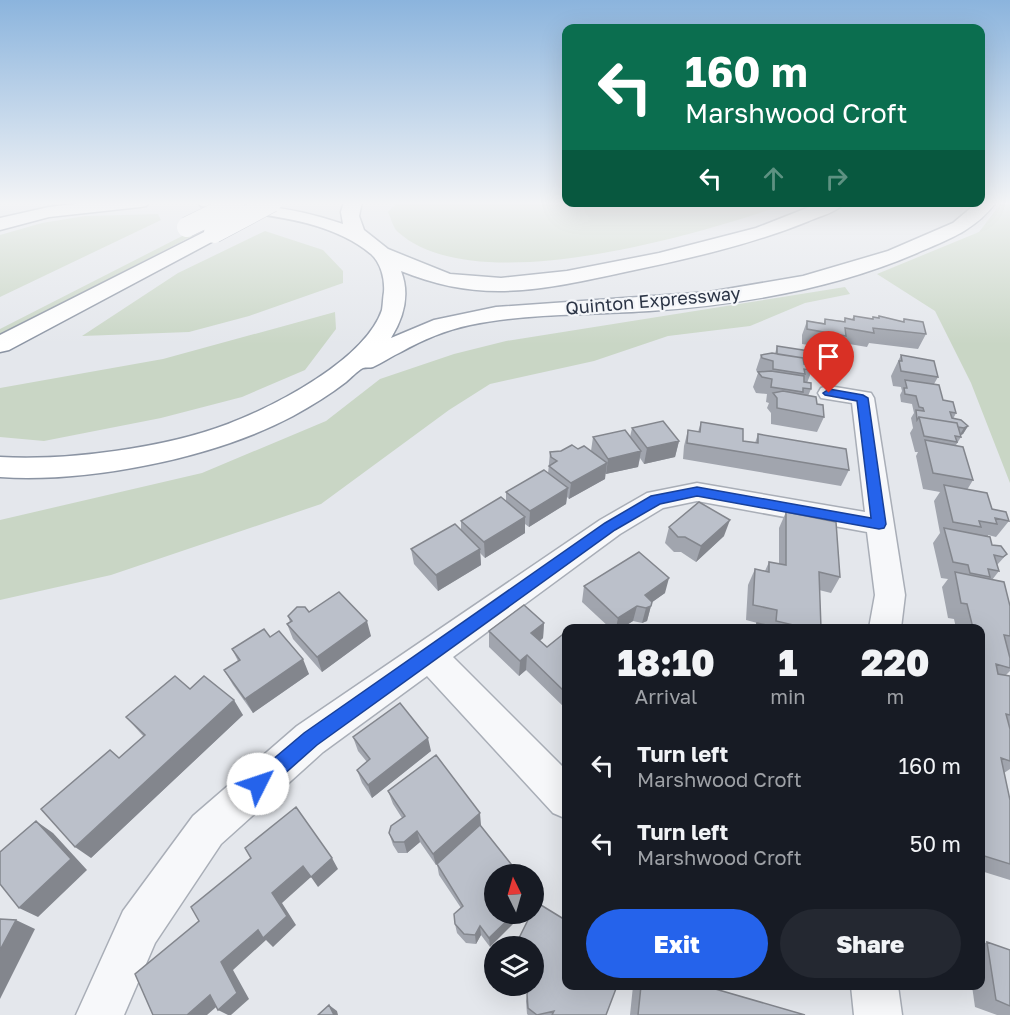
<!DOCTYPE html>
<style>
body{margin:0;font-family:"Golos Text",sans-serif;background:#242831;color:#f1f3f6;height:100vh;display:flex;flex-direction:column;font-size:22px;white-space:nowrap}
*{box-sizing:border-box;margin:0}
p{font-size:20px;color:#9ea1a6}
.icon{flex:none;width:33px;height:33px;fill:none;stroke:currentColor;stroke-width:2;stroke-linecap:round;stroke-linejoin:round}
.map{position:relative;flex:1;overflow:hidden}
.panel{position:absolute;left:562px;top:624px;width:423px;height:366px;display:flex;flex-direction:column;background:#171b24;border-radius:12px;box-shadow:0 6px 24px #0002}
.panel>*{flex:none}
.top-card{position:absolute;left:562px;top:24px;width:423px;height:183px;border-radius:12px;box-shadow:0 6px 24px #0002;background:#0b6e4f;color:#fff;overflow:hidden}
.needle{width:39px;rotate:355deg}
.fabs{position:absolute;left:484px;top:864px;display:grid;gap:12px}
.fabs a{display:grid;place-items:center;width:60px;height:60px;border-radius:50%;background:#171b24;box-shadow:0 6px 24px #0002;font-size:30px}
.pin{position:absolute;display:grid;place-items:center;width:51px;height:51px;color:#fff;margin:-62px -26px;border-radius:50% 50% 50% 0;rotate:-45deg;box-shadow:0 0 6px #0007}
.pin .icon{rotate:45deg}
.me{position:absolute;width:66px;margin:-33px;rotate:49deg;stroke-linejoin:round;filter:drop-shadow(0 0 4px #0008)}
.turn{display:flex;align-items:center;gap:21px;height:126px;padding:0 24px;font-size:27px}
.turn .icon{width:78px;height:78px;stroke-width:2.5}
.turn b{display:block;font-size:42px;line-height:51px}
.lanes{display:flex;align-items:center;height:57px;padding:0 24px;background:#0003;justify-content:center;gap:30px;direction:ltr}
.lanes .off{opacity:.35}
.eta{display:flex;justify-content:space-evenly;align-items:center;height:102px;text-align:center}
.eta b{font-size:36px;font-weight:800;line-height:42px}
.primary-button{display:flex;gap:12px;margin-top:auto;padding:12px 24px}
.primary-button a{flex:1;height:69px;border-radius:36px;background:#2563eb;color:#fff;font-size:24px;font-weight:800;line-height:69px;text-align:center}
.primary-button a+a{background:#242831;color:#f1f3f6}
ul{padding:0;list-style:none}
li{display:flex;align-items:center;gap:18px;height:78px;padding:0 24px}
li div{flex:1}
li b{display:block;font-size:22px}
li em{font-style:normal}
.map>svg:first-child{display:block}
</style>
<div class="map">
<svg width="1010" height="1015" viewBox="0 0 1010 1015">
<rect width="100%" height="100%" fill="#e4e7ec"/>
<path fill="#c9d6c5" d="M398 202 789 203C701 234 475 302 398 232 393 228 391 218 388 212Z
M1002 202H1010V483L971 383 935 311 877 274 979 232Z
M158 214 161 220 0 297V235L42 223 85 216Z
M192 231 198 233 0 335V329Z
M265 231 323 250 343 271V283L249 316 189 332 82 336 178 273Z
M845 287 850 294 805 303 750 326 668 336 594 361 490 384 449 410 321 504 111 575 0 600V520L202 473 326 421 380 379 454 354 506 341Z
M335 312 336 329 305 370 242 397 161 418 44 441 0 437V388L163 359Z"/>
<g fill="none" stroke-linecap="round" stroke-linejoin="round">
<g stroke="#a9aeb7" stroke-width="3">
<path id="minor" d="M829 386 871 393 874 398 905 595 901 628H869L875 595 867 532 697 501 663 508 620 534 453 657 567 771V819L553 813 427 676 323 752 221 844 155 943 124 1015H76L123 911 193 816 297 726 600 520 647 493 697 483 865 512 852 403 821 398 818 393 821 388Z
M851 986H898L902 1015H854Z"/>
</g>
<g stroke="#8b94a3" stroke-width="3">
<path id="highway" d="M92 202H149L146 206 140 207 49 217 0 230V218L49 207Z
M198 202C248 202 296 208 343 224L341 212 344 202H362L359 216 364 230 388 249 450 274 501 278 567 271 659 253 756 228 822 202H845C838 212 820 216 809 221 750 245 687 259 625 272 583 281 541 291 499 291 464 291 433 284 401 271 410 294 404 317 391 338L434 320 496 307 709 292 803 276 888 251 953 223 978 202H996C976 230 947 240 917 253 833 289 740 305 649 311 589 315 529 313 470 325 446 330 422 340 401 352 392 356 382 363 373 367 370 368 366 367 363 368 357 371 351 378 346 382 329 395 311 406 293 416 214 458 89 483 0 477V457C67 461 165 448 228 424 275 406 365 360 382 310 383 304 383 297 384 292 385 279 381 263 371 254 328 218 260 215 207 207L201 206Z
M214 227 221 229 223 233 221 237 9 350 0 352V335Z"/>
</g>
<use href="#minor" fill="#f7f8fa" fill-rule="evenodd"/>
<use href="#highway" fill="#fff" fill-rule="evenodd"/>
<g stroke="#8b94a3" stroke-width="21" stroke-linecap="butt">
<path id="highway-bridge" d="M187 227 234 204
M214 233 272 202"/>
</g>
<use href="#highway-bridge" stroke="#fff" stroke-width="20"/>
</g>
<path fill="#a1a5ae" d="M854 316 872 319 873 317 878 318 879 316 903 322 904 319 926 334 918 349 869 343 867 347 843 343 840 350 802 344V335L807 321 824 323 825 319 844 321 845 318 852 319Z
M777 346 810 365 812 370 807 383 811 389 808 396 817 404 824 417 817 432 771 424V413L767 408 769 403 766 402 767 394 756 393 753 387 758 373 756 370 761 355 775 354Z
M901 355 938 377 934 384 943 400 956 413 953 419 968 426 963 434 961 435V437L956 445 973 480 967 490 1009 521 996 537 988 535V536L992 545 1007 554 997 565 999 571 992 580 1010 606V655H1009L1010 671 1006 675 1010 676V769L1004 773 1010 800V880L981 871V628H956L954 619 948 618 942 587 948 579 941 578 933 543 940 533 934 501 940 492 923 489 916 456 918 452H915L910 433 913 428 911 418 914 413 912 404 901 402 900 395 902 391 901 387 893 386 891 376Z
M701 422 743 441 755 443 758 434 849 470 841 486 683 459 684 446 688 430 698 432Z
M632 428 679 441 675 457 644 464 640 458 638 467 605 474V479L569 499 567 497 566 504 529 527 525 524V533L485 558 480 553 481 565 438 591 414 564 411 549 461 531V521L506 501V492L548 474 550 452 578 449 591 451 593 437H630Z
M786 512 840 577 831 593 819 590 821 628H754L757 623 769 626 746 620 748 585 755 569 765 571 769 562 779 564V528Z
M669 527 724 536 696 562 681 552H674L665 543Z
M584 586 665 593 652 602 647 621 642 623 633 621 622 628H610L582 602Z
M309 612 371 636 322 672 293 639 287 624 290 622 288 616Z
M544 623 543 638 540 641 547 647 567 631V710L526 670 519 676 489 647V631Z
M270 637 309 674 253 713 233 685 224 670 238 661 232 649Z
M190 689 243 715 91 858 119 758 144 737 126 717Z
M353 737 431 751 372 798 362 783 357 770 367 762 358 751Z
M388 791 481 825V826L519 874 490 947 481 935 476 944 466 943 457 933 455 924 461 908 439 875 437 864 436 865 420 842 407 853H398L393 845 389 833 402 818 393 804Z
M987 942 1010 950V1015H997L975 1007 972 986H981V945Z
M521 986H534L606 1015H528L527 1014 526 1001 528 990Z
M633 986H705L805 1015H630Z"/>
<path fill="#83868d" d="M968 426 963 434 959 436 964 428Z
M679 441 675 457 644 464 647 448Z
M641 451 638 467 606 474 608 459Z
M607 463 605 479 569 499 571 483Z
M568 488 566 504 529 527 530 511Z
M525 517V533L485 558 484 542Z
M730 520 724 536 696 562 701 546Z
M480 549 481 565 438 591 436 575Z
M669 578 665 593 644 608 645 595Z
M652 602 647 621 642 623 646 608Z
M637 606 633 621 622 628H616L618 618Z
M367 621 371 636 322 672 317 657Z
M544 623 543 638 530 648 531 633Z
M527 655 526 670 519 676 520 661Z
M303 659 309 674 253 713 245 699Z
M234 700 243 715 91 858 75 847Z
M428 738 431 751 372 798 368 785Z
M480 813 481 825 436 865 433 854Z
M36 821 53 833 87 870 38 917 19 908Z
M417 831 420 842 407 853 404 842Z
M332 858 338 869 318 887 311 877 282 903 296 925 273 947 266 940 233 970 249 999 231 1015H228L218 1010 221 962 272 893 303 866Z
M514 914H523L490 947 489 938Z
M16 920 35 929 0 999V950Z
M480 926 481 935 476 944 475 935Z
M210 995 223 1001 207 1015H187Z
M329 1005 337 1011 338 1015H334Z"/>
<path fill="#bbc0ca" stroke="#83868d" stroke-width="1.5" d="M854 316 873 319V317L879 318V316L904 322V319L923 322 926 334 873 328 874 333 845 328 846 336 807 329V321L825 324V319L845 322V318L854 320Z
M777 346 809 351 810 365 804 364 803 358 777 354Z
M772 353 803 358 804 364 812 365V370L804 369 805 374 773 369V361L762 358 761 355Z
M901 355 934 361 938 377 901 371 899 361H902Z
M771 371 804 376V382L811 383V389L803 388V392L771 387 772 379 762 377 758 372Z
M905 380 939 385 943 400 953 402 956 413 950 412 952 418 961 420 968 426 964 428 958 427 957 423 919 417 917 420 916 410 924 411 923 408 919 407 916 396 905 394 904 388H907Z
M783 391 816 397 817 404 823 405 824 417 777 408V398L773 393Z
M919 417 957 423 961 437 955 436 957 442 924 436Z
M663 421 679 441 647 448 632 428Z
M701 422 743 429V441L758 443V434L846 449 849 470 687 443 688 430 700 432Z
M625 430 641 451 608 459 593 437Z
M925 440 963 447 973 480 933 473Z
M572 445 578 449 584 446 607 463 571 483 549 466 557 461 551 457 550 452 561 451Z
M544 470 568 488 530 511 506 492Z
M944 485 987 493 992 509 1006 512 1009 521 995 518 997 524 979 521 981 527 953 522Z
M501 497 525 517 484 542 461 521Z
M699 502 730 520 701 546 685 537H678L669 527Z
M786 512 836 522 840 577 819 572 821 628H806L776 621 777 610 753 605 755 569 769 572V562L786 565Z
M455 524 480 549 436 575 411 549Z
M944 528 990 537 992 545 1001 546 1007 554 1003 557 994 555 999 571 988 569 990 577 970 573 968 565 953 562Z
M639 552 669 578 645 595 652 602 651 606 646 608 637 606 618 618 584 586Z
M955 572 1004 582 1010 606V636L1004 635 1010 658V668L996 664 998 674 1010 676V715L1006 714 1010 729V761L1001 758 1010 800V864L981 855V628H973L967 604 961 603Z
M339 592 367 621 317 657 287 624 292 621 288 616 297 607H305L309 612Z
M524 605 544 623 531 633 547 647 567 631V694L527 655 520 661 489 631Z
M757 623 780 628H756Z
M264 629 270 637 279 631 303 659 245 699 224 670 240 660 232 649Z
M175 676 190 689 204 676 234 700 75 847 41 809 110 750 119 758 145 735 126 717Z
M400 703 428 738 368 785 357 770 370 759 353 737Z
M436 755 480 813 433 854 417 831 404 842H394L389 833 391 826 405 816 388 791Z
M296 807 332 858 311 877 303 866 272 893 287 916 263 938 258 930 221 962 237 993 218 1010 210 995 187 1015H153L135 974 199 921 191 907 251 858 245 848Z
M36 821 71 859 19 908 0 884V852Z
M480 825 519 874H495V914H514L489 938 480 926 475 935 464 934 455 924 454 914 463 906 437 864Z
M536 902 567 921V986H617L606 1015H552L554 1011 537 1015 528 1008 527 994 530 986H534V946H515L531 914H534V906Z
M0 919 16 920 0 950Z
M987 942 1010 950V1006L996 1000Z
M641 986H705L805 1015H638Z
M329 1005 334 1015H318Z"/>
<linearGradient id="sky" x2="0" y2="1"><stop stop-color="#8bb4dd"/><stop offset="0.59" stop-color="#f3f4f6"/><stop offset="1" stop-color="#f3f4f6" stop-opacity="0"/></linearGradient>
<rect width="1010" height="344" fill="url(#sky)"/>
<path fill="#2563eb" stroke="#184099" stroke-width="1.5" d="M829 389 863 395 868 398 886 524 884 528 879 529 697 496 660 504 615 530 317 745 265 791 258 794 252 791 249 784 252 777 304 733 605 523 651 496 697 487 871 518 857 401 825 395 823 393Z"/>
<g text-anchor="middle" stroke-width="4.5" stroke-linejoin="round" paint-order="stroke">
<g font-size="18" fill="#2b3445" stroke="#f4f6f9">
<text transform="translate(653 301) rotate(-5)" y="6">Quinton Expressway</text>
</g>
</g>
</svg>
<div class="fabs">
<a><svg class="needle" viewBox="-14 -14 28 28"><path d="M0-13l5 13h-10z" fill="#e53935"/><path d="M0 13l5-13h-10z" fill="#9ea1a6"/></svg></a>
<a><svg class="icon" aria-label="layers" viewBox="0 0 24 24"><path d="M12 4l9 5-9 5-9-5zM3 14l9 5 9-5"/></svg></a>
</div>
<div class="pin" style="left:829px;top:393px;background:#d93025"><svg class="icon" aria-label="arrive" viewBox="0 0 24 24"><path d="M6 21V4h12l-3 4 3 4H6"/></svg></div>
<svg class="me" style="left:258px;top:784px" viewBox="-20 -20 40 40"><circle r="19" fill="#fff"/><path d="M0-13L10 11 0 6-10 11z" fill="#2563eb"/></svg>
<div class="top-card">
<div class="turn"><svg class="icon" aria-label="left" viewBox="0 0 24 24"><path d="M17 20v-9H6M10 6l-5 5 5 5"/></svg><div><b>160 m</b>Marshwood Croft</div></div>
<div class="lanes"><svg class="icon" aria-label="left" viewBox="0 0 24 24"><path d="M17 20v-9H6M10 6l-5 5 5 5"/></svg><svg class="icon off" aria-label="ahead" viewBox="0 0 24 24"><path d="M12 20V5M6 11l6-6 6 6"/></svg><svg class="icon off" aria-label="right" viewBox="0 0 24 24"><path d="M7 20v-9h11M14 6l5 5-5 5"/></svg></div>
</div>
<section class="panel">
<div class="eta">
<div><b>18:10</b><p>Arrival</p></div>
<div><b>1</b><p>min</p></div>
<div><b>220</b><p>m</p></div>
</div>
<ul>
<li><svg class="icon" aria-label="left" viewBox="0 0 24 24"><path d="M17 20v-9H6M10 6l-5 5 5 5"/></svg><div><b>Turn left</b><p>Marshwood Croft</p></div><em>160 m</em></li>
<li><svg class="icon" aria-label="left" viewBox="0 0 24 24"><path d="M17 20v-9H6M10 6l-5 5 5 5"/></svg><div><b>Turn left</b><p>Marshwood Croft</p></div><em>50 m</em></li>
</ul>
<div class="primary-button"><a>Exit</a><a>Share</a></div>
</section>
</div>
